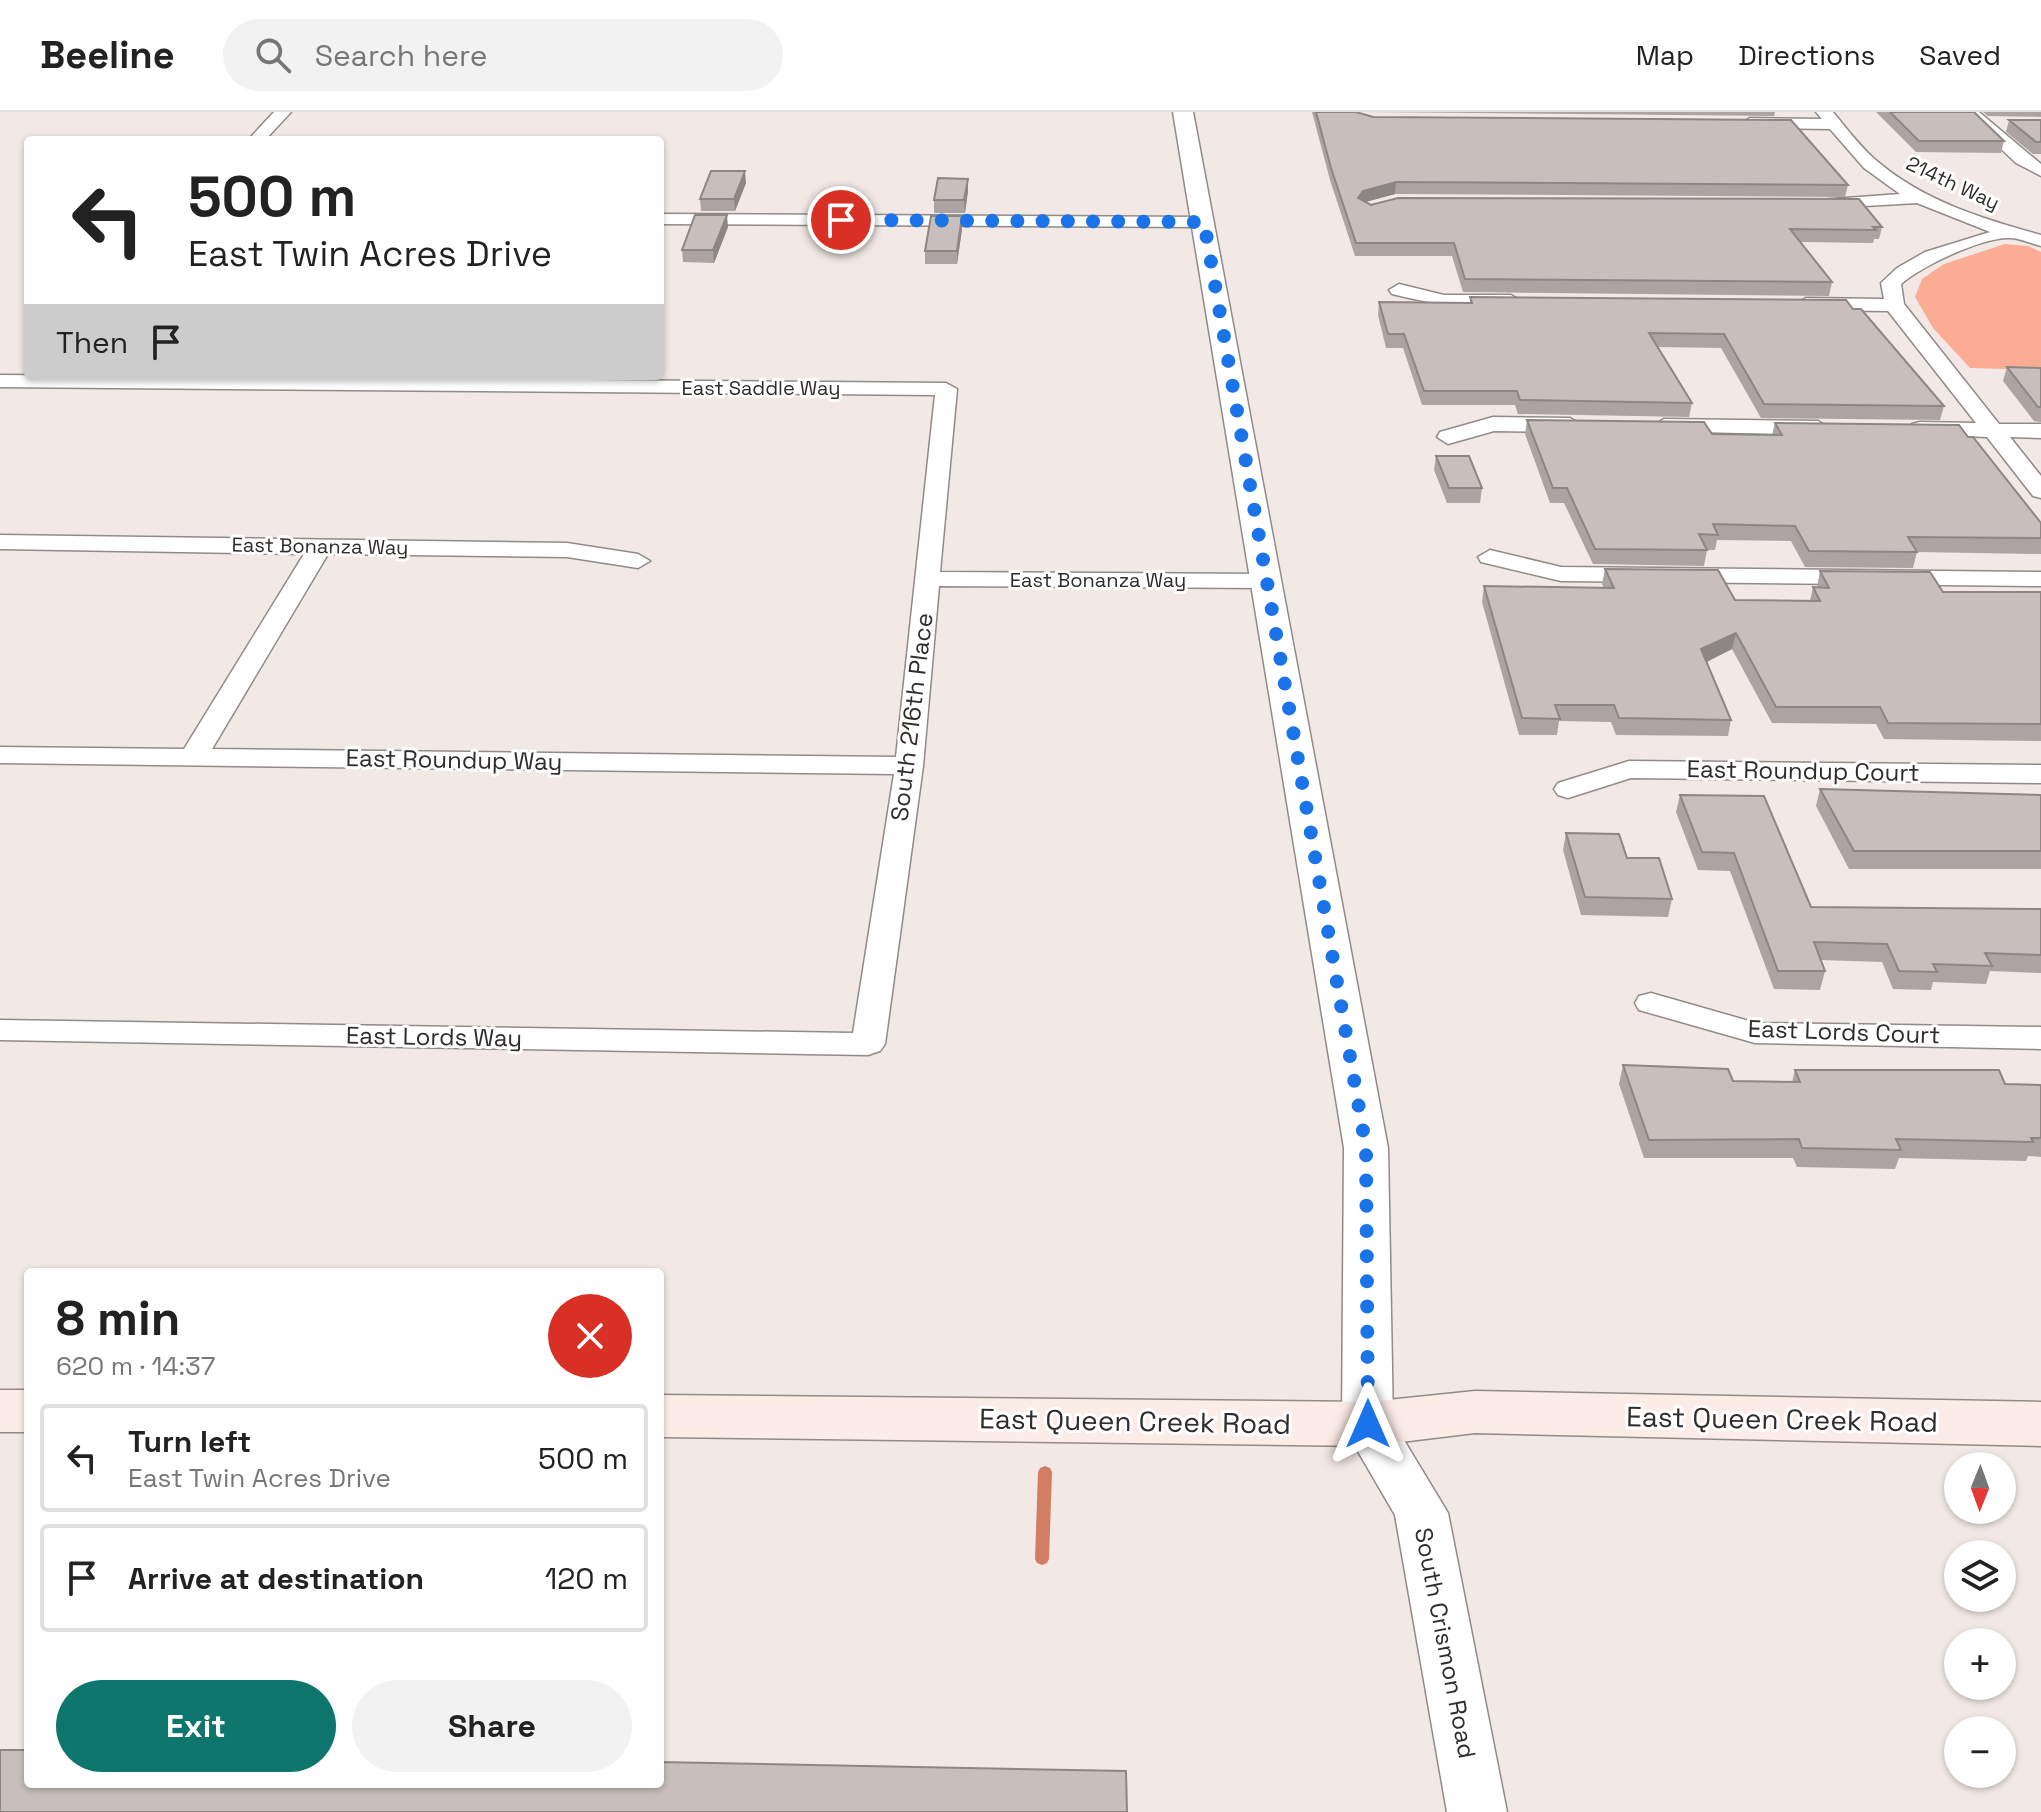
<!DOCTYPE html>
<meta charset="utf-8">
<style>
body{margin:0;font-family:"Space Grotesk",sans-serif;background:#f2f2f2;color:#222;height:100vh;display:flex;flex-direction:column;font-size:30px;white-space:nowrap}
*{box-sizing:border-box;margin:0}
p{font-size:26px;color:#767676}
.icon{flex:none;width:44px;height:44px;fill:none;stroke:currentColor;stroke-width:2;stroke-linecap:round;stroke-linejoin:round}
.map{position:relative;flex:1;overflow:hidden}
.details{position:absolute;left:24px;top:1156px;width:640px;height:520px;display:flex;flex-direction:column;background:#fff;border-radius:8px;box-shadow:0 2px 6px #0004}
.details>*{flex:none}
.top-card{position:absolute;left:24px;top:24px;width:640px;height:244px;border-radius:8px;box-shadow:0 2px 6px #0004;background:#fff;color:#222;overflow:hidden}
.needle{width:52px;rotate:181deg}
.controls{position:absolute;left:1944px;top:1340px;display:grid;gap:16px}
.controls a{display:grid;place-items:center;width:72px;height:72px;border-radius:50%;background:#fff;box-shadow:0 2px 6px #0004;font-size:40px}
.pin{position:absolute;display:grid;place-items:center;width:68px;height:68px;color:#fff;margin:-34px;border:4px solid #fff;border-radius:50%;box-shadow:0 2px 8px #0007}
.me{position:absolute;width:88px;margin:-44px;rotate:0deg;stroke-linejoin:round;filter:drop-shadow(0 0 6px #0008)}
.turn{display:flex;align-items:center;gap:28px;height:168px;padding:0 32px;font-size:36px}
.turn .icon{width:104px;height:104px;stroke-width:2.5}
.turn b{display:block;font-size:56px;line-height:68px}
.then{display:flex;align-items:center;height:76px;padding:0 32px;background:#0003;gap:16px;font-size:30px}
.round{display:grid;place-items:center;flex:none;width:84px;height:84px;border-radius:42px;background:#f2f2f2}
.overview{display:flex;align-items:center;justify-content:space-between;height:136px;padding:0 32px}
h1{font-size:48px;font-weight:700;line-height:60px}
.action{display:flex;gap:16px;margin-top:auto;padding:16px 32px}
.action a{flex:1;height:92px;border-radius:48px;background:#0f766e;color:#fff;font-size:32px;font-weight:700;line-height:92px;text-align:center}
.action a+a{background:#f2f2f2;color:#222}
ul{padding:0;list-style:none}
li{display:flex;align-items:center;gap:24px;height:108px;margin:0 16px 12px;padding:0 16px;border:4px solid #e0e0e0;border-radius:8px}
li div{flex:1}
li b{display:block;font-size:30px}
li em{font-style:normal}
header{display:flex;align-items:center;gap:48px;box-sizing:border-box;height:112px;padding:0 40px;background:#fff;border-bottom:2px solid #e0e0e0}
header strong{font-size:38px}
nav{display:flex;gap:44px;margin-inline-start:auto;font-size:28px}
.search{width:560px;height:72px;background:#f2f2f2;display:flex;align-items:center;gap:20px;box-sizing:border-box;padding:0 28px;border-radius:44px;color:#767676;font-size:30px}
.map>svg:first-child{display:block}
</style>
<header>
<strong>Beeline</strong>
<div class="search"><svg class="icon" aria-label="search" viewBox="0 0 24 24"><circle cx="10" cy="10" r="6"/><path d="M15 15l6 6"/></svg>Search here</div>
<nav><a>Map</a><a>Directions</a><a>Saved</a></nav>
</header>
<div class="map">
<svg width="2041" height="1700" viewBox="0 0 2041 1700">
<rect width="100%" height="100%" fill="#f2e9e6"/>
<path fill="#fcac93" d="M2005 132 2028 134 2041 140V258L1970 256 1933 216 1915 185 1922 167 1944 152Z"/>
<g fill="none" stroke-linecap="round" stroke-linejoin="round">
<path fill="#d37d63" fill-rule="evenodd" d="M1045 1354 1050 1356 1052 1360 1049 1447 1047 1451 1042 1453 1037 1451 1035 1447 1038 1360 1040 1356Z"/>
<g stroke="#928a88" stroke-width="3">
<path id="minor" d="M274 0H291L265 28H248Z
M1816 0H1833C1847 17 1861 36 1878 50 1924 89 1983 107 2041 123V134C2032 132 2020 126 2010 126 1982 125 1922 154 1901 172L1904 192 1999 312H2041V326L2010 325 2041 364V386L2033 384 1987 325 1912 322 1909 317 1912 312 1920 310 1976 311 1888 199 1806 198 1796 192 1806 186 1884 187 1881 171 1897 156 1925 140 1990 120 1917 91 1813 97V89L1819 88 1900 82 1864 56 1830 17 1750 16 1742 11 1750 6 1822 7Z
M1962 0H1979L2041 52V64L2016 51Z
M660 102 1204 105 1213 110 1204 115 660 112Z
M1399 172 1444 183H1511L1521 189C1504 207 1416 188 1392 182L1389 178Z
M0 263 946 271 957 277 940 460 1267 462 1279 469 1267 476 939 474 923 654 885 932 880 939 868 943 0 928V908L853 921 894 662 0 651V635L184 637 304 442 0 437V423L567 431 638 442 650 449 638 456 567 445 328 442 212 637 896 645 935 283 0 275Z
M1493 305 1570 306 1581 313 1570 320 1494 319 1448 332 1437 325 1440 320Z
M1664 307 1818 309 1829 316 1818 323 1656 319 1653 314Z
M1490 438 1561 455 2041 460V474L1561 469 1481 450 1478 445Z
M1629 649 2041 653V671L1631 666 1568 686 1558 683 1554 677 1558 671Z
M1651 881 1756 911 2041 915V937L1755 931 1639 898 1635 891 1639 884Z"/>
</g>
<g stroke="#928a88" stroke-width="3">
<path id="tertiary" d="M1173 0H1193L1388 1036 1393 1310 1448 1401 1507 1700H1447L1395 1403 1342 1312 1344 1036Z"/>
</g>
<g stroke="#928a88" stroke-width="3">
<path id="secondary" d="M0 1278H28V1320H0Z
M1475 1279 2041 1290V1334L1475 1321 1368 1334 660 1325V1283L1368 1290Z"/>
</g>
<use href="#minor" fill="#fff" fill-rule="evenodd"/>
<use href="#tertiary" fill="#fff" fill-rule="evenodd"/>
<use href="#secondary" fill="#fcece7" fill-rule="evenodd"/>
</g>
<path fill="#aca4a3" d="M1312 0H1356L1373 5 1848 73 1845 85 1395 82 1365 90 1371 93 1882 115 1879 127H1874L1873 131 1800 130 1832 170 1829 184 1463 180 1452 144H1355L1330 68Z
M1367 0H1775L1774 4Z
M1876 0H1974L2004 29 2001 41 1916 40Z
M1983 0H2041V5L1988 4Z
M2009 8H2041V42H2033L2006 20Z
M968 67V79L965 101H934V88Z
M746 71 735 99H701L700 87Z
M728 115 714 151 683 150 682 138Z
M962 117 957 152H925V139Z
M1470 185 1853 197 1944 294 1940 308 1761 306 1721 236 1658 235 1692 291 1689 305 1518 302 1515 293H1422L1403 236H1386L1378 203 1379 190 1470 191Z
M2007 255 2041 256V310L2034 309 2003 269Z
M1527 308 1712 322 1772 323 1775 311 2041 411V442L1917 440 1913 456 1805 455 1791 429 1717 428 1715 438H1707L1704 454 1593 452 1564 391H1550L1525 322Z
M1436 344 1482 376 1480 391H1447L1434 358Z
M1605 457 1735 488 1810 489 1813 475H1817L1820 459 1943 480H2041V629L1884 627 1876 612 1772 611 1732 537 1707 550 1731 608 1728 624 1616 623 1611 610 1559 609 1557 623H1519L1482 490 1484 474 1604 476 1602 472Z
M1820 677 2041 683V757H1849L1816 694Z
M1680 683 1811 795 2041 797V861L1990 859 1986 872 1933 870 1931 878 1893 877 1882 850 1821 848 1825 859 1820 878 1774 877 1730 759 1698 758 1676 700Z
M1566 721 1627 746 1672 787 1668 805 1581 803 1563 738Z
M1623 953 1733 969 1792 970 1795 958 2005 972 2041 973V1045L2028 1044 2026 1049 1899 1046 1895 1057 1797 1055 1793 1046H1644L1619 972Z"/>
<path fill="#8c8684" d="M745 59 746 71 735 99 734 87Z
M968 67V79L965 101 964 88Z
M1396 70 1395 82 1362 91 1358 86 1363 79Z
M727 103 728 115 714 151 713 138Z
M962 104V117L957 152V139Z
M1736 521 1732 537 1698 554 1701 537Z"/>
<path fill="#c8bfbd" stroke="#8c8684" stroke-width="2" d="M1316 0H1356L1373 5 1791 8 1848 73 1396 70 1363 79 1358 86 1371 93 1398 86 1859 87 1882 115H1873L1876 118 1790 117 1832 170 1465 167 1454 131H1356L1331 56Z
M1890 0H1974L2004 29H1919Z
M2009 8H2041V30H2036Z
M711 59H745L734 87H700Z
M938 66 968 67 964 88H934Z
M695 103H727L713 138H682Z
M931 104H962L957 139H925Z
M1470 185 1846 188 1853 197H1861L1944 294 1764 292 1724 222 1649 221 1692 291 1520 288 1517 279H1424L1404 222H1388L1379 190 1472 191Z
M2007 255 2041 256V295H2038Z
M1527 308 1704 310 1712 322 1782 323 1775 311 1959 313 1968 325H1973L2041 411V426L1908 425 1917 440 1809 439 1795 414 1713 412 1718 423 1699 422 1707 438 1595 437 1567 376H1553Z
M1436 344H1469L1482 376H1449Z
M1605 457 1718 458 1735 488 1820 489 1813 475 1829 476 1820 459 1930 460 1943 480H2041V612L1888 611 1880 595H1776L1736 521 1701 537 1731 608 1619 606 1614 593H1555L1560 607 1522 606 1484 474 1614 476Z
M1820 677 2041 683V739H1854Z
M1680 683 1764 684 1811 795 2041 797V843L1985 841 1992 854 1933 852 1937 860 1899 859 1887 832 1814 830 1825 859H1778L1734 741 1702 740Z
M1566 721 1619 722 1627 746H1659L1672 787 1585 785Z
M1623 953 1728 957 1733 969 1800 970 1795 958H1999L2005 972 2041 973V1026H2031L2033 1030 1896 1027 1901 1038 1802 1036 1799 1027 1649 1028Z
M0 1638H28V1672H660V1650L1126 1659 1127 1700H0Z"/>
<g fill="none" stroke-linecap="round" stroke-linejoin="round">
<path stroke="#1a73e8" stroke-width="14" stroke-dasharray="0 25.2" d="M841 108 1204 110 1366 1036 1368 1312"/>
</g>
<g text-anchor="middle" stroke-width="6" stroke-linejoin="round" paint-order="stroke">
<g font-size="20" fill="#2f2c2b" stroke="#fff">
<text transform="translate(1953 71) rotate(25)" y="7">214th Way</text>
<text x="761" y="283">East Saddle Way</text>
<text transform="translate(320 434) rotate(1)" y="7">East Bonanza Way</text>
<text x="1098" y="475">East Bonanza Way</text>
</g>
<g font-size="24" fill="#2f2c2b" stroke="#fff">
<text transform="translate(912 605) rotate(-83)" y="8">South 216th Place</text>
<text transform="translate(454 648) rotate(1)" y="8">East Roundup Way</text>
<text transform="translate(1803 659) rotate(1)" y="8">East Roundup Court</text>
<text transform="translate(1844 920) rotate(2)" y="8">East Lords Court</text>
<text transform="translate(434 925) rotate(1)" y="8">East Lords Way</text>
<text transform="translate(1445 1531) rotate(79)" y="8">South Crismon Road</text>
</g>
<g font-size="28" fill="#2f2c2b" stroke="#fff">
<text transform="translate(1782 1307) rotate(1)" y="10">East Queen Creek Road</text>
<text transform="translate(1135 1309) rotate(1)" y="10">East Queen Creek Road</text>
</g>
</g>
</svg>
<div class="controls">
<a><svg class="needle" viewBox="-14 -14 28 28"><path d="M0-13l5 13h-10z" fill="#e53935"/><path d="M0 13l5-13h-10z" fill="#767676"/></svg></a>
<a><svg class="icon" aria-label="layers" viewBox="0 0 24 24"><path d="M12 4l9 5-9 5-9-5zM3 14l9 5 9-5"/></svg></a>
<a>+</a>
<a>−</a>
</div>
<div class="pin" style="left:841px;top:108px;background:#d93025"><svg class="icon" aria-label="arrive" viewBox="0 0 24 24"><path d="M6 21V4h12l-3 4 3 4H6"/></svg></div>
<svg class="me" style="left:1368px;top:1312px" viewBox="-20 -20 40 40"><path d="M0-17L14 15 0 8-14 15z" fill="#1a73e8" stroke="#fff" stroke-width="4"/></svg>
<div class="top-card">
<div class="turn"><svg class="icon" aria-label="left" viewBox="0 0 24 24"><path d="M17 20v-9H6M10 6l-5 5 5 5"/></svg><div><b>500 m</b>East Twin Acres Drive</div></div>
<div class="then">Then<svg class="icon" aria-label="arrive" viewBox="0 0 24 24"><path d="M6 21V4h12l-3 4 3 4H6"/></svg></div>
</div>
<section class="details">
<div class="overview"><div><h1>8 min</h1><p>620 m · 14:37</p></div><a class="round" style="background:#d93025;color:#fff"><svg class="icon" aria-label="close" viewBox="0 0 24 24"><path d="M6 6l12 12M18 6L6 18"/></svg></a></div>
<ul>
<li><svg class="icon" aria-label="left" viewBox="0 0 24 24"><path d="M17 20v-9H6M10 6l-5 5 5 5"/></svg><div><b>Turn left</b><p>East Twin Acres Drive</p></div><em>500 m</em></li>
<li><svg class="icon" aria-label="arrive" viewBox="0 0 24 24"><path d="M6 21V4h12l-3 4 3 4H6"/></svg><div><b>Arrive at destination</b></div><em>120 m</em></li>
</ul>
<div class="action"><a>Exit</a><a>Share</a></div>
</section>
</div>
